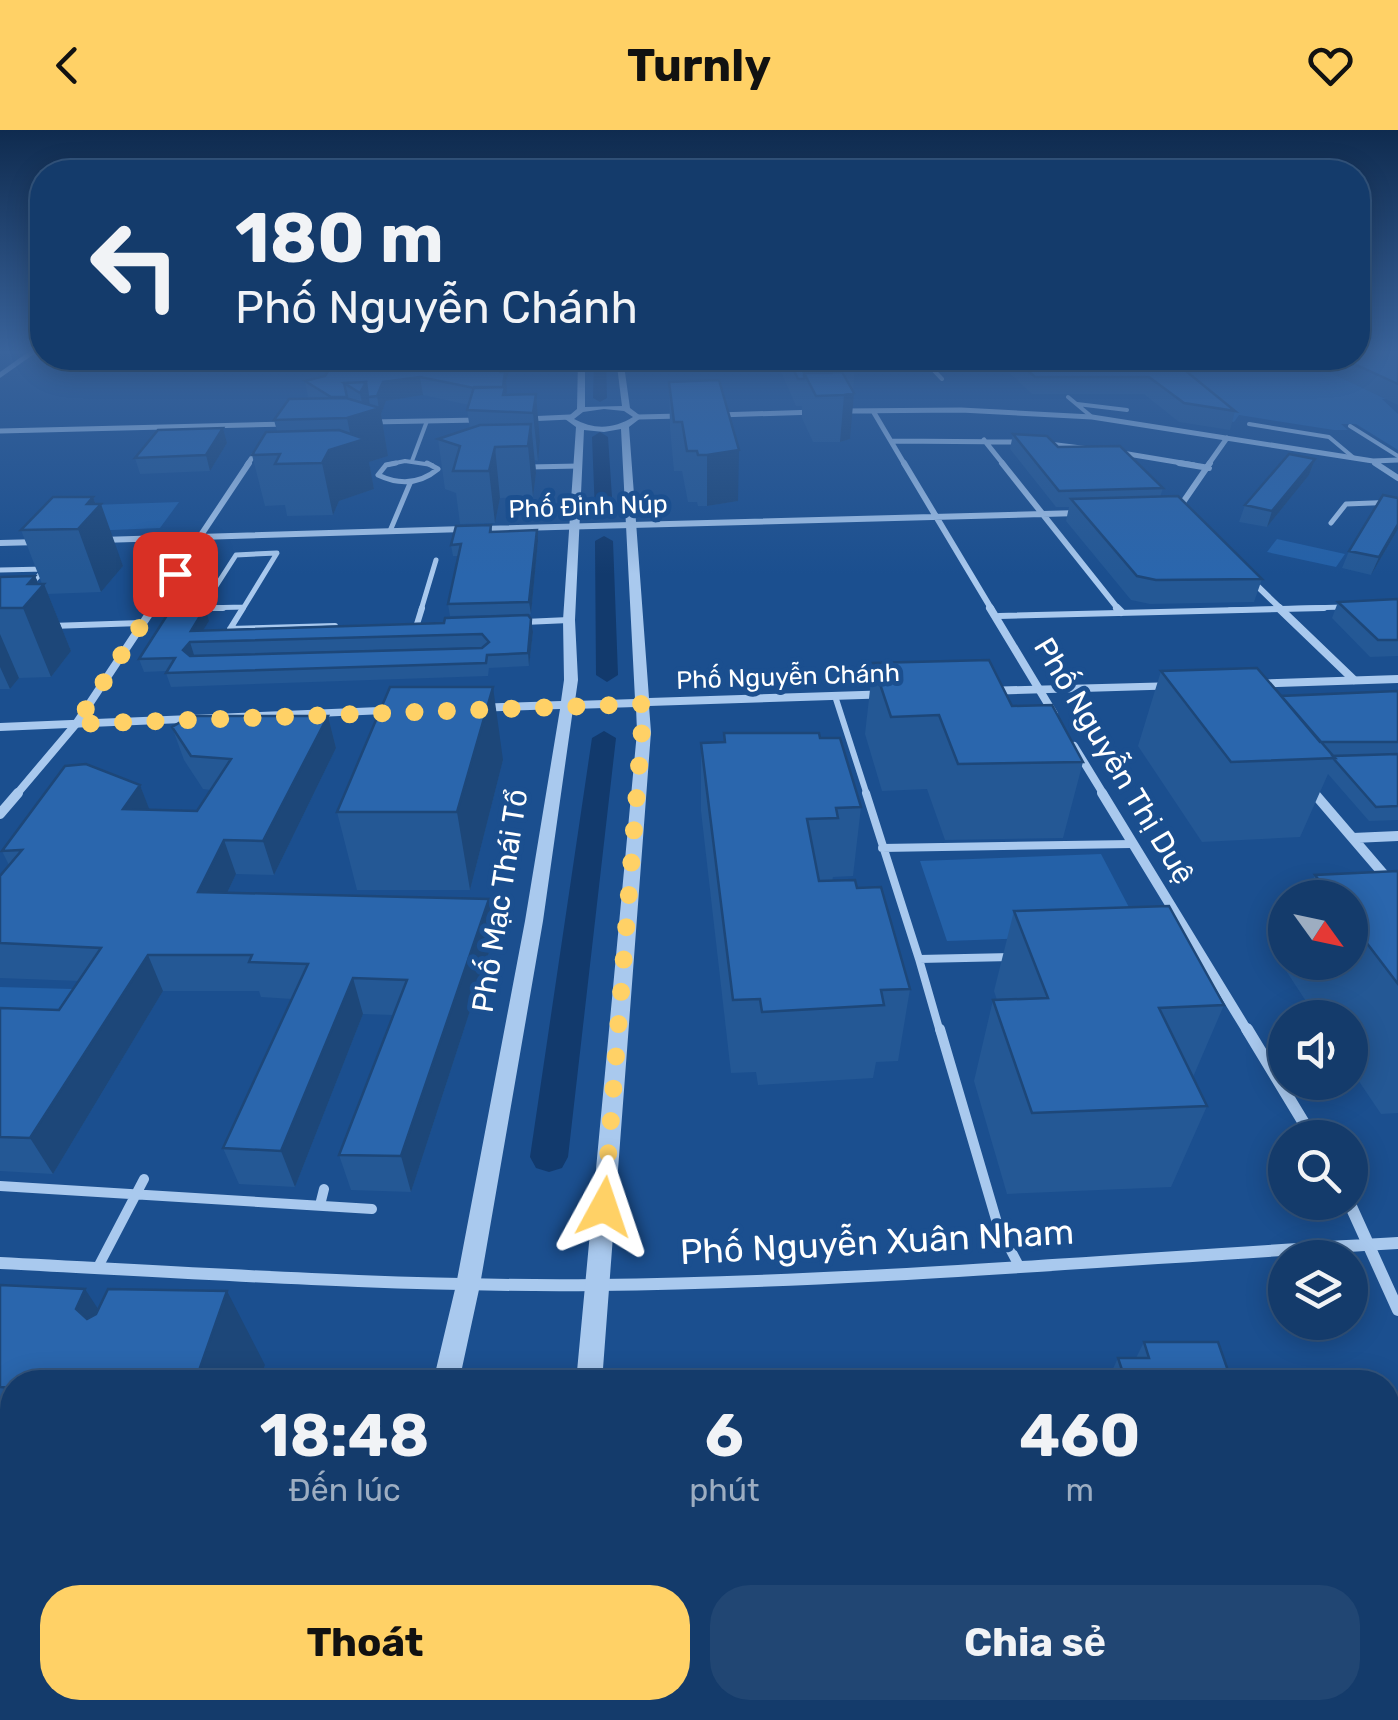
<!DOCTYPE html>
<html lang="vi">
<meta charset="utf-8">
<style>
body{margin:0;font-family:Rubik,sans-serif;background:#214673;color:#f1f3f6;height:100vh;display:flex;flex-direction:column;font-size:38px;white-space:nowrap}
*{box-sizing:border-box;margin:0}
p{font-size:32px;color:#9dadc1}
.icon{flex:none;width:55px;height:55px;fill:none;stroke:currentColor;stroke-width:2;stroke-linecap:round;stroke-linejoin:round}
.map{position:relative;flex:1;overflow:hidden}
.drawer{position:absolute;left:0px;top:1240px;width:1400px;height:350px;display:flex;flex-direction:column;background:#143b6b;border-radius:40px 40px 0 0;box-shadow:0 5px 25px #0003,0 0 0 2px #33557e}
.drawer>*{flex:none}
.top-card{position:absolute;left:30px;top:30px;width:1340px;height:210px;border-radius:40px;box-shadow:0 5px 25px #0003,0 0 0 2px #33557e;background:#143b6b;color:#f1f3f6;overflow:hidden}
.needle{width:65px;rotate:123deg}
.fabs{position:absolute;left:1268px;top:750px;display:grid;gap:20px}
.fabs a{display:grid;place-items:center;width:100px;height:100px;border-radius:50%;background:#143b6b;box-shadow:0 5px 25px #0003,0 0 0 2px #33557e;font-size:50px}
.pin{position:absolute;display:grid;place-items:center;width:85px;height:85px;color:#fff;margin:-42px;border-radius:20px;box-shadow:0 5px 15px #0006}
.me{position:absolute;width:110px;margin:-55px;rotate:5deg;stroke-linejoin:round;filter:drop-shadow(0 0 8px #0008)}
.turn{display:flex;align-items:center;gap:35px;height:210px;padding:0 40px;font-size:45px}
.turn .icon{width:130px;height:130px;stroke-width:2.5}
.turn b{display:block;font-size:70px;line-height:85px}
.eta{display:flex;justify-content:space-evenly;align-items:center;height:170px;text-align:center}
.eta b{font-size:60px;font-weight:700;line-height:70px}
.primary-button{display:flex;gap:20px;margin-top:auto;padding:20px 40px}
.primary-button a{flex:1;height:115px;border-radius:40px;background:#ffd166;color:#111;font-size:40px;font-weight:700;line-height:115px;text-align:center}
.primary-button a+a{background:#214673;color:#f1f3f6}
header{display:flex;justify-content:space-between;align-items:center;height:130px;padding:0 40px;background:#ffd166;color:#111;font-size:45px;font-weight:700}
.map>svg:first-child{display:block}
</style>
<header><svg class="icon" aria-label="back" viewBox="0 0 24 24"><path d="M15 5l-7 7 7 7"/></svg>Turnly<svg class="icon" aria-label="heart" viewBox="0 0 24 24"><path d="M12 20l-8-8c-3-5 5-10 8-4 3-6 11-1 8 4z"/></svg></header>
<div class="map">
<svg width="1398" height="1590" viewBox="0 0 1398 1590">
<rect width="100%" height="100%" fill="#1b4f8f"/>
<path fill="#2461a8" d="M1325 240 1386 269H1382L1398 284V320L1356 294H1341L1348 300H1334L1239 285 1234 292 1197 286 1163 243Z
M179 372 160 398 40 403 64 376Z
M1277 409 1345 424 1336 437 1267 422Z
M1101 724 1143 804 947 811 920 731Z
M0 857 109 860 0 906Z"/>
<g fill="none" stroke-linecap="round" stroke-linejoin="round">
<path fill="#123a6d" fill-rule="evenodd" d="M594 228H606L607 268 600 272 593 268Z
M600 302 608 307 613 382 604 387 595 382 592 307Z
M604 406 613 411 618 545 607 552 596 545 595 411Z
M604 601 616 608 568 1027 562 1038 549 1042 536 1038 530 1027 592 608Z
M446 1578H500L498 1590H444Z"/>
<path stroke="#a9c9ee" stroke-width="4" d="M922 228 942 249
M997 228 1004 235
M1068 267 1092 287
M1077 274 1127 280
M1249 294 1329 307 1354 328
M1350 296 1398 326
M412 331 427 291
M386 335 405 331 432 335"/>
<path stroke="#a9c9ee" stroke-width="5" d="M396 333 386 335 378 345C399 355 420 354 438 339L427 333
M529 337 579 336
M1331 393 1346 374 1398 372
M390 401 411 351
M277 423 244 477 202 478 236 425Z
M0 440 45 439 31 454
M421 480 436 430
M1229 480 1344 477"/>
<path stroke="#a9c9ee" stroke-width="6" d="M202 478H223
M999 486 1324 478
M524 492 569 490
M417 494 422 478
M51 496 141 493
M230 499 335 496
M230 499 243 478
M835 566 867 665"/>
<path stroke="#a9c9ee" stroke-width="8" d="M866 663 919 829 1011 827
M882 718 1132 714
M919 829 940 902"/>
<path stroke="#a9c9ee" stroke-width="10" d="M940 899 998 1096 1018 1134
M0 1056 372 1079
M320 1075 324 1059
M98 1137 144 1049"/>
<path stroke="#a9c9ee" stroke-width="5" d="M0 245 34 221
M843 281 961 280 1092 287 1373 331 1398 330
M873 281 905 335
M718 285 816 282
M638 287 681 286
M526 289 570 287
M371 292 479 290
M0 301 289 294
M984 310 1004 335
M892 311 1024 312
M1041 313 1089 319
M1116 322 1194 335
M1374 332 1379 335
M247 335 260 316
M1208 335 1227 308"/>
<path stroke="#a9c9ee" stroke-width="6" d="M904 333 992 480
M1002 333 1119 480
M1179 333 1209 338
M1375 333 1398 348
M1177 381 1210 333
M481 399 1079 383
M101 410 464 399
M0 413 39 412
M1249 448 1282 480
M151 480 249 333"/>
<path stroke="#a9c9ee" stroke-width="8" d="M990 478 1054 584
M1117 478 1121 482
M1279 478 1354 550
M1074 616 1104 665
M1310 658 1316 665
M16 665 76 594 153 478"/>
<path stroke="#a9c9ee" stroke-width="10" d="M1102 663 1248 902
M1314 663 1398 761
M0 684 18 663
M1353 708 1398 706"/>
<path stroke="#a9c9ee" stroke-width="12" d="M1247 899 1313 1008
M1349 1072 1398 1180
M0 1133C199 1143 398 1157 597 1155 865 1152 1131 1128 1398 1113"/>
<path fill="#a9c9ee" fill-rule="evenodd" d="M578 228H585V277L622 276 616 228H623L630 278 642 287 629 297 649 568 893 560 900 564 893 568 649 576 651 602 602 1252H576L637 602 636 577 573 579 543 791 480 1155 459 1252H433L456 1155 525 791 560 579 474 582 467 578 474 574 561 571 564 550 563 490 576 297 565 289 577 279ZM604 279 624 281 633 287C614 299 594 300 574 289L583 282ZM621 299 635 569 575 571 578 550 575 490 584 300 604 302Z
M1398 545V553L1249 558 1242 554 1249 550Z
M1178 552 1183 553V559L984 565 977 561 984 557Z
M403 576 410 580 408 583 0 601V593Z
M369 1578H401L399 1590H367Z
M540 1578H572L571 1590H539Z"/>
</g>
<path fill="#245895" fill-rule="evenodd" d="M1398 221V275L1325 240 1188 242 1235 281 1230 300 1179 292 1144 264H1032L1006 240 1008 230 1006 228H1358Z
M336 228H514L506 251V265L536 264 540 311 538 331 535 330 536 343 533 367 500 368 495 393 460 394 456 363 445 359 438 309 470 299 467 280 469 275 423 265 386 271 381 284 388 326 369 332 374 359 339 371 333 385 287 386 285 375 265 376 252 325 277 301 274 290 308 268 305 251 325 246Z
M775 228H852L855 233 850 309 840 312H813L802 288V276H796Z
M669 252 738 371 707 376H698L697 372H688L682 341H674L670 298Z
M223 298 227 313 210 341 140 344 135 328Z
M1013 304 1058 317 1163 358 1160 367 1262 449 1254 472 1150 474 1131 470 1066 391 1069 377H1056L1010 319Z
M1315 329 1309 345 1267 397 1239 392 1245 375Z
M93 367 123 436 101 462 48 464 71 521 51 547 19 548 10 559H0V447L35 446 39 454H42L21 400Z
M1398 368V399L1371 445 1342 438 1349 421Z
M491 395 492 402 538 411 531 484 450 486 448 474 458 426H453L451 415Z
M1398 469V526L1370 527 1332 488 1338 472Z
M531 489 533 502 529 536 489 538 488 546 171 557 166 543 167 541 144 542 139 529 209 491 203 500ZM483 517 482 518 194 525Z
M873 533 1012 576 1083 632 1063 708 945 710 927 659 882 661 865 604Z
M1161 541 1281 566 1398 561V690L1369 691 1328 644 1300 707 1202 712 1138 616Z
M328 586 336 618 274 745 236 744 227 763 489 769 495 804 411 1062 351 1060 339 1025 393 885 363 884 295 1057 239 1054 223 1018 292 869 261 867 259 861H163L53 1044 0 1041V878L59 880 79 851 0 848V746L9 735 2 721 140 655 149 680 197 681 211 660 203 659 184 630 172 597Z
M724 603 820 608 861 677 853 746 833 747 832 751 857 758 910 859 898 931 876 932 873 948 758 955 756 942 731 943 701 681V613L724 612Z
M503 630 470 760H357L337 682Z
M1398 741V983L1381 984 1350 938V888H1317L1277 827 1285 810V832H1350V768H1304L1315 745Z
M1014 781 1224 875 1193 947 1207 976 1171 1057 1007 1064 974 951 993 870H997L994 861Z
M0 1155 99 1179 265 1235 259 1252H12V1326H0Z
M1144 1212 1232 1252H1113L1110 1245 1118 1228H1136Z"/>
<path fill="#1d4779" d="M506 228H514L506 251 507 261 503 282 501 242Z
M420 247 423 265 386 271 381 284 388 326 369 332 374 359 339 371 333 385 322 333 329 320 352 313 347 288 364 283 360 263 366 252 371 281 379 279 377 266 383 252Z
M854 263 850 309 840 312 844 265Z
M536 264 540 311 538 331 533 283Z
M531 294 536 343 533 367 528 316Z
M223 298 227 313 210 341 206 325Z
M495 317 500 368 495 393 489 341Z
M739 320 738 371 707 376V325Z
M1315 329 1309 345 1267 397 1272 381Z
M93 367 97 378 101 374 123 436 101 462 78 399 87 374Z
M1398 394V399L1371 445 1379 427Z
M537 400 538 411 531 484 529 472Z
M35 446 40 458 44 454 71 521 51 547 23 478 28 454Z
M205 478 209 491 195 513 191 501Z
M531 489 533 502 529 536 528 523Z
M0 504 19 548 10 559 0 537Z
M190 512 194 525 187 533 183 520Z
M493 557 503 630 470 760 457 682Z
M328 586 336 618 274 745 263 711Z
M140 655 153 689 123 679Z
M224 710 236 744 211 797 198 762Z
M489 769 495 804 411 1062 401 1026Z
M148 825 163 861 53 1044 30 1008Z
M353 848 363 884 295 1057 281 1021Z
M85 1159 133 1232 76 1179Z
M227 1161 265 1235 259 1252H195Z
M193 1578H256L253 1590H190Z"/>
<path fill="#2a66ad" stroke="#1d4779" stroke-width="2.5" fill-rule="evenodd" d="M1358 221H1398V254L1341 228H1358Z
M336 228H506L501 242H505L503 257 474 258 420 247 383 252 377 266 368 267 366 252 344 253 347 267H331L305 251 325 246Z
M788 228H852L855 233H826L831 243H804V249H798Z
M1014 228H1170L1235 281 1184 273 1149 247H1035Z
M842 242 854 263 844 265 816 266 804 243Z
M719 250 739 320 707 325H698L697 321H687L682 292H674L669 252Z
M366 252 360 263 344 253Z
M474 257H505L503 265 536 264 533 283 467 280Z
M346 268 380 278 347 288 274 290 289 269Z
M531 294 528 316 495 317 489 341H453L460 316 438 309 480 295Z
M223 298 206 325 135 328 158 300Z
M339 300 365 309 329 320 322 333 275 334 280 324 252 325 266 302Z
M1013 304 1047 306 1058 317 1120 316 1163 358 1059 361Z
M1289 324 1315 329 1272 381 1245 375Z
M1383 365 1398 368V394L1379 427 1349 421Z
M1178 366 1262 449 1156 450 1137 446 1071 369Z
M53 367H93L87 374H101L78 399 21 400Z
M491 395 490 402 537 400 529 472 448 474 461 414 451 415 456 396Z
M35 446 28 454H44L23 478H0V447Z
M1398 469V510H1378L1338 472Z
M205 478 191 501 444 493 445 488 528 485 531 489 528 523 487 525 486 533 166 543 175 528 139 529 171 479ZM482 504 489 512 482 518 190 526 183 520 190 512Z
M989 530 1012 576 1052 575 1083 632 958 634 939 585 891 587 873 533Z
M1257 538 1335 628 1231 632 1161 541Z
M390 557H493L457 682H337Z
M1398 561V612H1320L1281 566Z
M191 586H328L263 711 224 710 198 762 489 769 401 1026 339 1025 407 850 353 848 281 1021 223 1018 308 834 249 832 252 825H148L30 1008 0 1007V878L59 880 101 818 0 813V746L22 720 2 721 65 636 86 634 140 655 123 679 197 681 231 629 191 626 172 597Z
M724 603H819L820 608H840L861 677 836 678 838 688 807 689 819 751 855 750 857 758 881 757 910 859 881 860 884 875 762 882 760 869 733 870 701 613 725 612Z
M1398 624V676L1376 677 1333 628H1335L1333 626Z
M1398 741V854L1350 791V768H1332L1315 745Z
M1169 776 1224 875 1159 878 1207 976 1032 983 993 870 1048 868 1014 781Z
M0 1155 85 1159 76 1179 87 1189 96 1184 108 1159 227 1161 195 1252H12V1258L0 1257Z
M1144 1212H1218L1232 1252H1126L1118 1228H1149Z
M1388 1471 1398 1472V1590H651L652 1578H1388Z
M23 1578H193L190 1590H18Z"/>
<linearGradient id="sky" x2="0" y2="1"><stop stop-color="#0f2b4f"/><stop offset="0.5" stop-color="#39639b"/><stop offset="1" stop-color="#39639b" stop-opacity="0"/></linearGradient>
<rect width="1398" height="444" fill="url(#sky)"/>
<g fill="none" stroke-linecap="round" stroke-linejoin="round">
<path stroke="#ffd166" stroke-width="18" stroke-dasharray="0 32.4" d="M175 444 76 594 644 574 604 1077"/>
</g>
<g text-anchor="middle" stroke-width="10" stroke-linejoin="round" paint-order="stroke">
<g font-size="25" fill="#fff" stroke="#1b4f8f">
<text transform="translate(588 376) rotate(-2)" y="9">Phố Đinh Núp</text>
<text transform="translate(788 546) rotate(-2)" y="9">Phố Nguyễn Chánh</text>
</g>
<g font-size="30" fill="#fff" stroke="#1b4f8f">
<text transform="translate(1114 631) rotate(59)" y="10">Phố Nguyễn Thị Duệ</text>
<text transform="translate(500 771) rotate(-81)" y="10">Phố Mạc Thái Tổ</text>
</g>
<g font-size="35" fill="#fff" stroke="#1b4f8f">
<text transform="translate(877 1112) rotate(-3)" y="12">Phố Nguyễn Xuân Nham</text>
</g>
</g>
</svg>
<div class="fabs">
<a><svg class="needle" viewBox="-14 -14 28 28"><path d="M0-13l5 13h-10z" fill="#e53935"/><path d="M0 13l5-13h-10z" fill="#9dadc1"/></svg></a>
<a><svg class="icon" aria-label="sound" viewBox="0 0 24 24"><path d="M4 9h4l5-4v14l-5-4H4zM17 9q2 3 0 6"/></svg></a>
<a><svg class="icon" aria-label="search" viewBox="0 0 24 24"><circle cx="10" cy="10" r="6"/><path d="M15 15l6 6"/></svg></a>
<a><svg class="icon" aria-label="layers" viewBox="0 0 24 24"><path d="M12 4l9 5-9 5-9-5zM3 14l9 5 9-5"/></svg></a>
</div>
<div class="pin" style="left:175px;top:444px;background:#d93025"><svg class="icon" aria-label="arrive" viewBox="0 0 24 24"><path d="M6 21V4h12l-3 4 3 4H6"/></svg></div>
<svg class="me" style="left:604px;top:1077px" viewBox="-20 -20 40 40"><path d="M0-17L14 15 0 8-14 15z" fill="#ffd166" stroke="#fff" stroke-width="4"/></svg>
<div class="top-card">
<div class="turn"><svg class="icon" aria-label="left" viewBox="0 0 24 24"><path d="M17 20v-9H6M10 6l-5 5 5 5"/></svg><div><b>180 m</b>Phố Nguyễn Chánh</div></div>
</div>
<section class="drawer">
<div class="eta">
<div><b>18:48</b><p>Đến lúc</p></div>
<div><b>6</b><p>phút</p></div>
<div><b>460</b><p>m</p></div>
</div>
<div class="primary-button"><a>Thoát</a><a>Chia sẻ</a></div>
</section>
</div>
